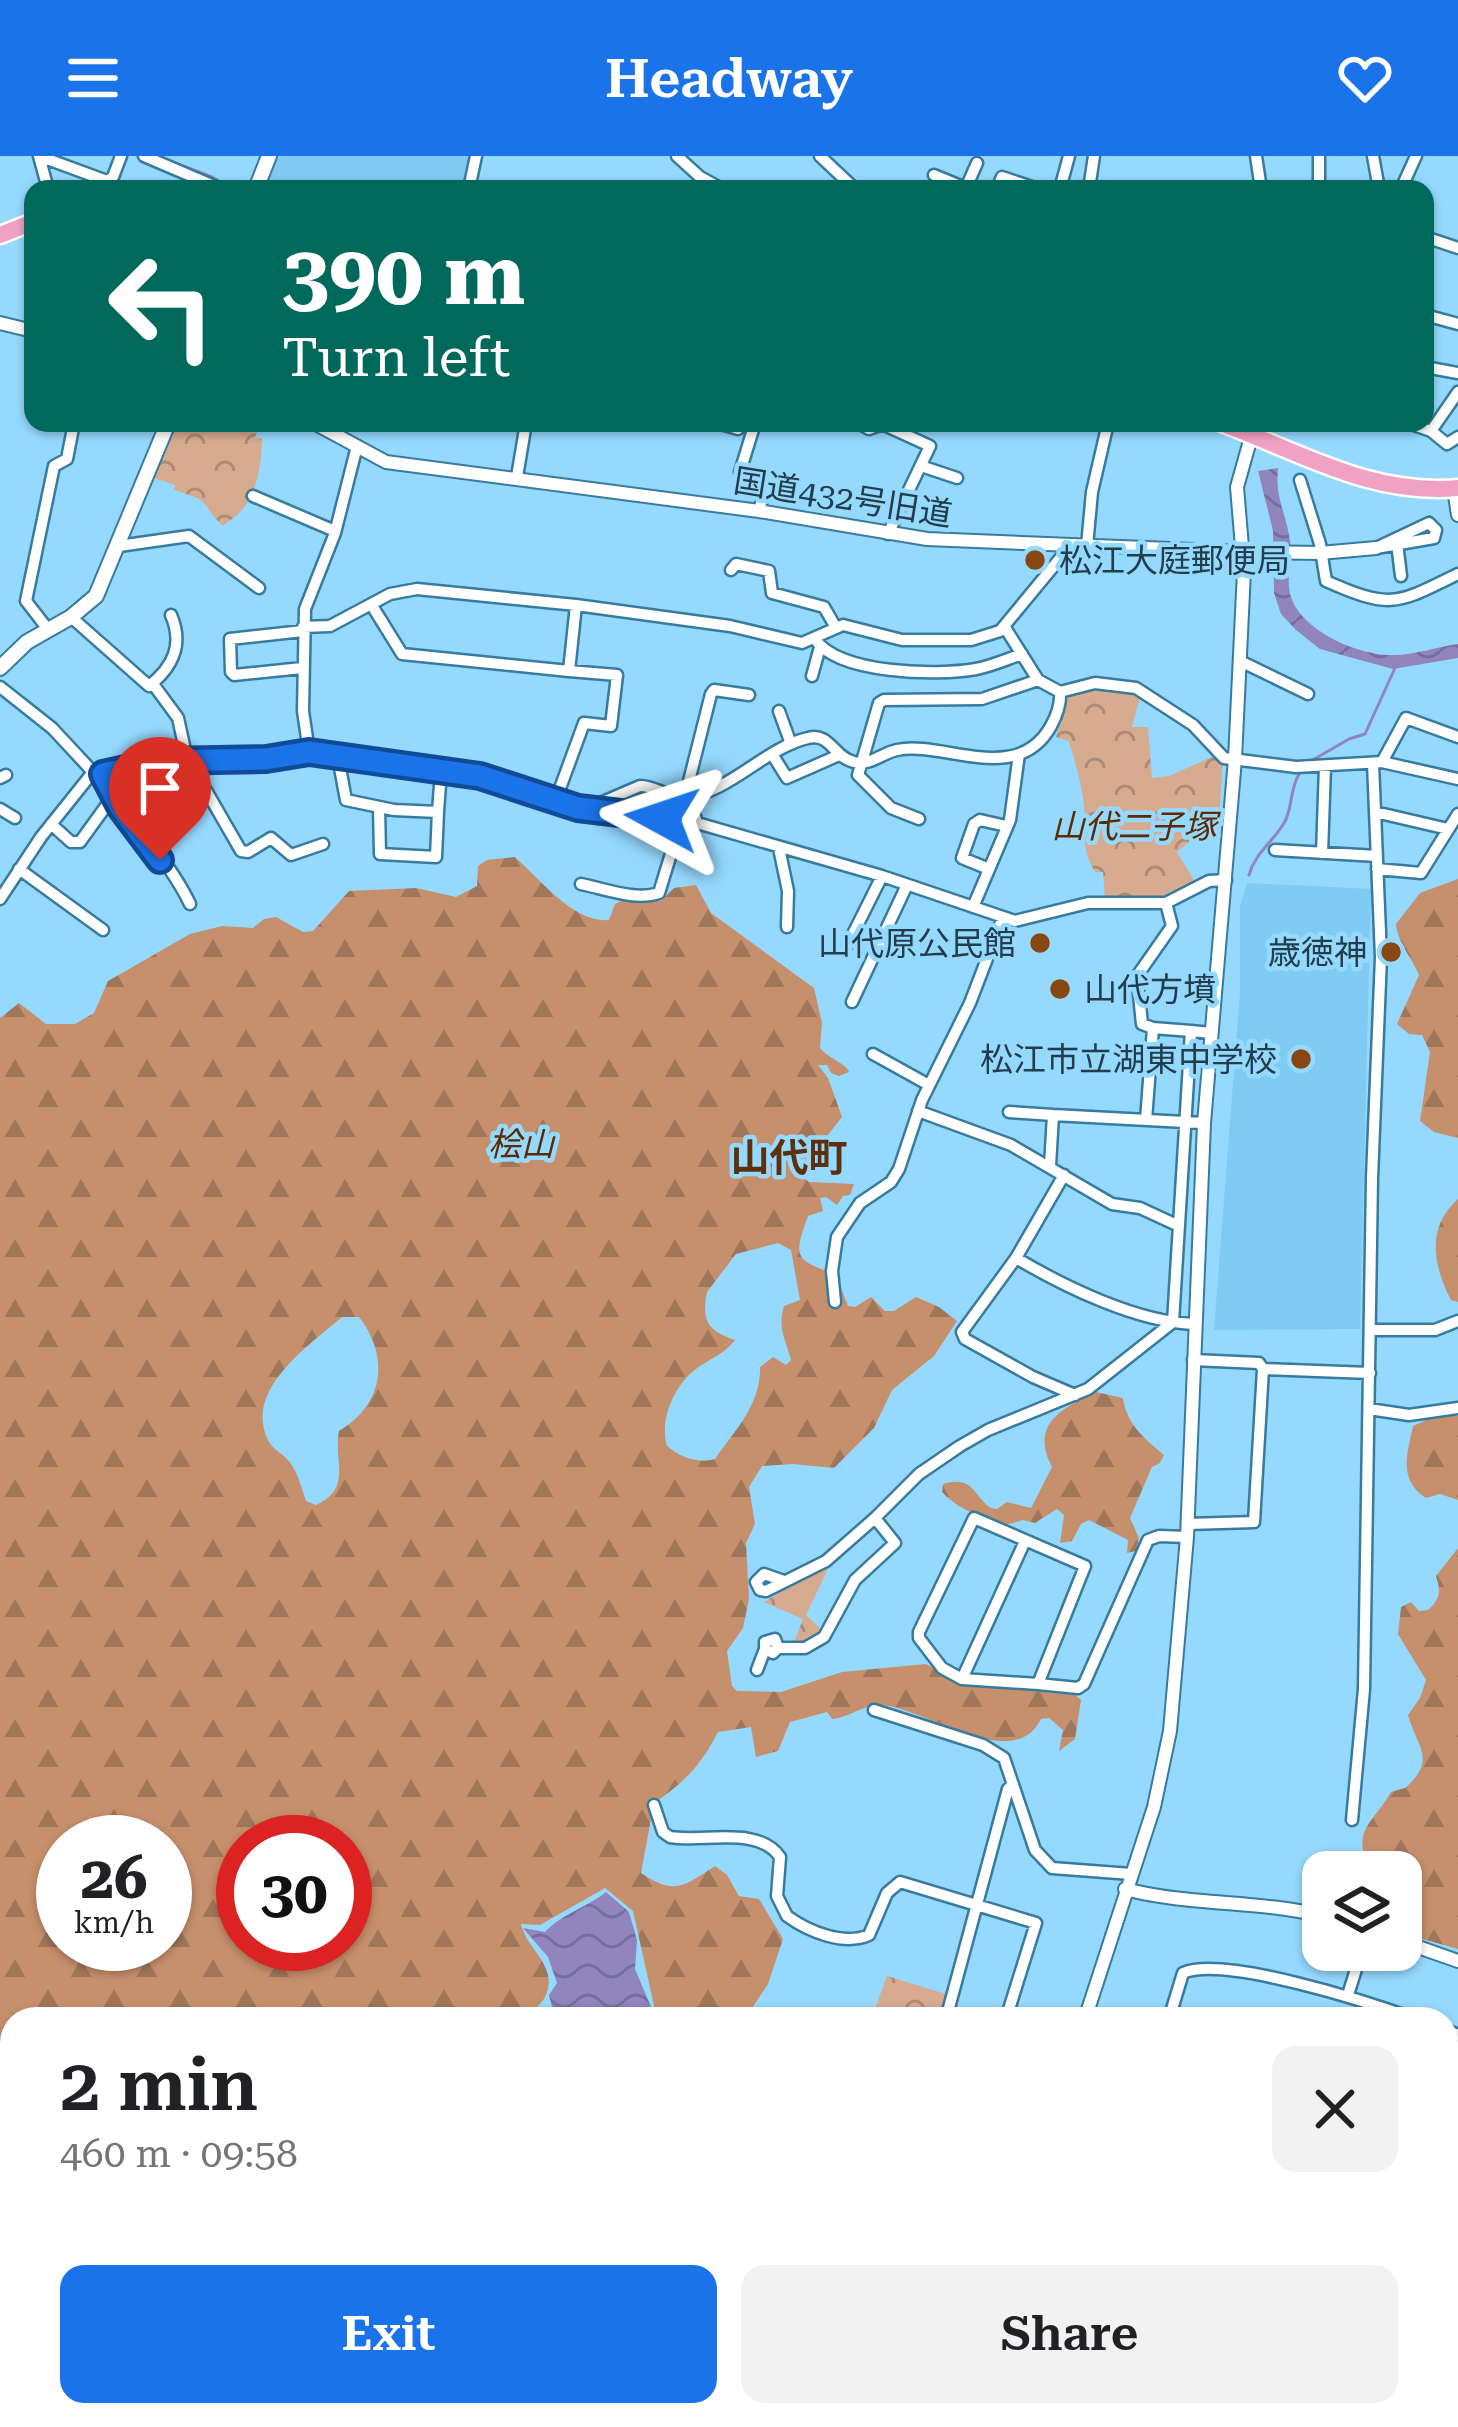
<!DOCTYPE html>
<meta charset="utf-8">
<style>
body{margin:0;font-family:"Roboto Serif","Noto Sans JP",serif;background:#f2f2f2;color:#202124;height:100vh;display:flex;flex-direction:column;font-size:45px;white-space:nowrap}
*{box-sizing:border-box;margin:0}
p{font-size:39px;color:#757577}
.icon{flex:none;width:66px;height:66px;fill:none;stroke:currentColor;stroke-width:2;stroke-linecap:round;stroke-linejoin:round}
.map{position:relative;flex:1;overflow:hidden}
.details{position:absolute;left:0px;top:1851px;width:1458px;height:420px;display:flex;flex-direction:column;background:#fff;border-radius:36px 36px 0 0;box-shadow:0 3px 9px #0004}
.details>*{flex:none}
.top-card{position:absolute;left:24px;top:24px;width:1410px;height:252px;border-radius:24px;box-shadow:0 3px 9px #0004;background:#00695c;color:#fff;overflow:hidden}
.fabs{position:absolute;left:1302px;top:1695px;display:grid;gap:24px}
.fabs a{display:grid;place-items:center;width:120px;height:120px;border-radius:24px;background:#fff;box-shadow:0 3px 9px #0004;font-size:60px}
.speed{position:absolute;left:36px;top:1659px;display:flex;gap:24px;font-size:60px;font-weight:700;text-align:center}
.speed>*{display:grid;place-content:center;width:156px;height:156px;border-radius:50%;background:#fff;box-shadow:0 3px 9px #0004;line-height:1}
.speed small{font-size:30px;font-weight:400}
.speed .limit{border:18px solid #d22;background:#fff;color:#111}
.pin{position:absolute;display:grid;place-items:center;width:102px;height:102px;color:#fff;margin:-123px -51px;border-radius:50% 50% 50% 0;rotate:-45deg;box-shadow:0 0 12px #0007}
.pin .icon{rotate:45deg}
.me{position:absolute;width:132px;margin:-66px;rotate:275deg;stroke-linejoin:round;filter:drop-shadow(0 0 9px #0008)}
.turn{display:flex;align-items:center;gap:42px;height:252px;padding:0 60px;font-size:54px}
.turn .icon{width:156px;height:156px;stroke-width:2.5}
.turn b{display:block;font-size:84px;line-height:102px}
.round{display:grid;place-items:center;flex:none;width:126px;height:126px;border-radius:24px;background:#f2f2f2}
.head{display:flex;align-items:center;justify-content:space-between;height:204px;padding:0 60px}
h1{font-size:72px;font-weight:600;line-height:90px}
.primary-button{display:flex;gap:24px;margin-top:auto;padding:24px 60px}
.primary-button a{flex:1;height:138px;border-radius:24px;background:#1a73e8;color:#fff;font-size:48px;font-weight:600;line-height:138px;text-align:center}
.primary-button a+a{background:#f2f2f2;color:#202124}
header{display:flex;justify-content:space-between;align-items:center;height:156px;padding:0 60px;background:#1a73e8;color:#fff;font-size:54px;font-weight:600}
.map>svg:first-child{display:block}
</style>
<header><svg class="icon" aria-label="menu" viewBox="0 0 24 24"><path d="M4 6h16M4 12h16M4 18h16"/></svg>Headway<svg class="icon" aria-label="heart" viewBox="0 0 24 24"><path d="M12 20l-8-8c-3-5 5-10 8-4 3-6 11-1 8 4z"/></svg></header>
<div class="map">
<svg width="1458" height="2271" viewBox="0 0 1458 2271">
<defs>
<pattern id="forest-firs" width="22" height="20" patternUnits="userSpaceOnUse" patternTransform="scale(3)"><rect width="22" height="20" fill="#c7906c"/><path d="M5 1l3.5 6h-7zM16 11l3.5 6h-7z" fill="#a1775b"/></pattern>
<pattern id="park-crowns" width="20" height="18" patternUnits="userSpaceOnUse" patternTransform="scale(3)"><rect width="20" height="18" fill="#d7ab90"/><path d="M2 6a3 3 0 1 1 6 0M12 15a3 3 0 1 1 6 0" fill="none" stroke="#ae8c78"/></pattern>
<pattern id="water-waves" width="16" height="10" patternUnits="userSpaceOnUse" patternTransform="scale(3)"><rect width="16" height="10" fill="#9185be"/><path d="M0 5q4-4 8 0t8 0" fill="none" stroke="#766e9d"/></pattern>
</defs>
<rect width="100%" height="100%" fill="#96d9ff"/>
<path fill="#80cbf4" d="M278 0H470L464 33H269L267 29Z
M1247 727 1371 733 1360 1173 1214 1174 1240 836V751Z"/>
<path fill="url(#forest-firs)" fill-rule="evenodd" d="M515 701C540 723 573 767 609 764L615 748 627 742 661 745 674 732 696 729 711 757 814 832 822 867 820 892C828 902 847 908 849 916L839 920 831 917 827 909H818L828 922 842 961 798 1017 809 1026 854 1028 850 1039 843 1040 837 1049 826 1041 820 1042 823 1055 808 1060C792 1104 796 1103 836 1119L848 1150 855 1151 871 1141 885 1155H894L916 1141 939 1151 957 1165 934 1200 892 1234 874 1272 834 1312 793 1308 762 1310 749 1331 755 1368 746 1387 749 1443 743 1472 727 1495 732 1530 737 1535 781 1536 842 1516 926 1508 961 1528 1075 1539 1081 1544 1075 1583 1059 1595 1063 1574 1049 1562 1041 1563C1012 1621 920 1547 877 1549 862 1550 847 1562 832 1563L827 1556 790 1566 778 1595 756 1601 751 1571 718 1576C701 1609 685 1626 654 1647L641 1717C675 1740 684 1730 715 1710L727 1719 739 1740 759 1743 783 1783 768 1828 745 1863H657L633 1755 605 1732 540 1769 521 1768C526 1793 560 1811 545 1841 541 1849 530 1856 525 1863H12V2259H679L669 2271H0V862L19 847 46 868H75L94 857 108 825 190 778 222 770 253 772 264 763 276 761 303 776 313 775 349 735 416 732 456 741 477 730 478 710 487 704ZM778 1087 791 1094 800 1144 784 1150C777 1171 786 1185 791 1204L786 1209 773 1201 760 1211C761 1249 735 1274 715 1303 698 1308 680 1301 667 1290 659 1264 675 1228 696 1213 709 1203 725 1198 735 1184 709 1175 701 1166 707 1136L736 1098ZM342 1161H359C390 1201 384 1248 339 1275 333 1304 353 1333 316 1349L306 1345C301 1331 297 1312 286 1302 279 1295 271 1292 267 1282 245 1232 311 1188 342 1161ZM63 1686H165V1788H63ZM243 1686H345V1788H243Z
M1458 723V982L1434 976 1420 965 1430 896 1422 879 1409 878 1397 868 1419 819C1411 800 1398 788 1396 768L1420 737Z
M1458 1043V1146L1451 1144C1433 1110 1426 1071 1458 1043Z
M1096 1236 1123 1242C1127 1269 1144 1282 1164 1299L1160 1307 1152 1311 1130 1362 1139 1382 1136 1395 1127 1397 1128 1384 1089 1364 1081 1368 1072 1385 1060 1387 1064 1359 1057 1353 1035 1367 1023 1364 1002 1370C981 1360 957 1353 942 1336L943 1328C974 1319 972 1339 991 1352L997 1353 1007 1346 1031 1352 1052 1311C1030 1269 1060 1253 1096 1236Z
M1442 1257 1458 1260V1344L1440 1338 1426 1342C1398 1324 1407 1298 1413 1270Z
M1458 1392V1793L1401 1777V1716H1372C1349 1675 1372 1669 1391 1636L1405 1632C1438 1603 1416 1590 1408 1559L1420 1542 1426 1524 1398 1478 1401 1451 1411 1446 1419 1455 1428 1454C1440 1443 1441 1436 1436 1420Z
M700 2259H900L907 2271H699Z"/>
<path fill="url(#park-crowns)" d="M171 267H261L255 281 262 283C262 306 257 341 238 358 234 362 228 365 223 370 198 347 216 346 174 334L175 329 151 321Z
M1099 531 1141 538 1132 571H1148L1152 622 1169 620 1216 599 1223 603 1219 663 1195 664 1191 684 1177 696 1196 728 1163 746 1105 744 1103 716H1095C1078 688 1088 672 1083 642 1080 622 1074 603 1069 585L1056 581 1069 538Z
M824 1411 828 1413 806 1459 823 1475 812 1484 793 1489 803 1463 764 1446Z
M887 1820 946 1838 939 1863H871Z"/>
<path fill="url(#water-waves)" d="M1278 312C1275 343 1286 356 1290 385 1293 403 1285 423 1291 441 1302 475 1359 500 1393 499 1414 499 1437 491 1458 488V502L1393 513 1320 493 1296 474 1281 458 1274 437 1273 375 1258 315Z
M606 1736 629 1756 637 1784 635 1813 651 1851 649 1863H530L552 1851 549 1839 557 1827 548 1801 523 1772 545 1776C563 1757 586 1752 606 1736Z"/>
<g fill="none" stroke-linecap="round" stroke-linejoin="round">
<path stroke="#9185be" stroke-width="3" d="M164 3 212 21 229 32
M1311 605 1349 583 1365 578 1395 512
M1249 719C1255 697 1273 686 1284 667 1293 653 1289 635 1299 618"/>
<g stroke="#387b9d" stroke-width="15">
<path id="minor" d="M39 0 107 25 113 21 121 0
M39 0 48 33
M144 0 219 32
M677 0 700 21 722 33
M820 0 855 33
M1256 0 1261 33
M1373 0 1379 33
M934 19 968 33
M966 32 977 7
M469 33 476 0
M997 33 1002 21 1038 33
M1060 33 1069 0
M1089 33 1094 0
M1319 33V0
M1401 33 1416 0
M1425 81 1458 92
M1425 159 1458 168
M1425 211 1458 217
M718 267 738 273
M755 267 740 316 767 324 759 355
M858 267 869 273 882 268 930 290 888 378
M1408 267 1431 275 1447 288 1458 281
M1431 275 1458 236
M921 310 957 322
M517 321 526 267
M1300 324 1320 388 1326 425C1391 454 1397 448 1458 418
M253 340 335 375
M1429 367 1436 374 1434 382 1376 392Z
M1397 387 1401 420
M119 390 189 380 259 432
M1087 390 1092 336 1108 267
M731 414 736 408 769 415 772 437 824 451 835 470
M371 448 402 498 569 515 576 449
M71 461 149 530C173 511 184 489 171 459
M1004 470 1038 524 1060 536 1095 527 1136 532 1193 569 1224 602 1296 611 1382 606 1458 623
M303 471 330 470 390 438 417 433 576 449 730 470 802 487 843 469 902 484H971L1000 475 1062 400 1066 389
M47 472 26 445 54 310 67 303 74 267
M815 483C837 518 938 520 976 513 992 510 1007 503 1022 498
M1240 505 1308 538
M302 512 234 519 231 516 230 483 303 475
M812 520 820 491
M153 528 178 562 187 603
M0 531 52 572 93 616 103 618 163 605 266 603 309 596 480 620 577 653 697 667 882 720 1015 765 1088 747H1166L1209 725 1226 724
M779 555 791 588
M309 596 303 555 305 453 335 377 356 294
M772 598 787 622 839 599
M338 601 346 644 394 654 438 656 441 615
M195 604 196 617 241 695 248 696 271 682 291 699 323 688
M1382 606 1406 562 1458 581
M103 618C129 666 168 702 190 748
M0 622 6 619
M555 646 584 567 611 570 617 519 569 515
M379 651 380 698 436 701 438 656
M0 653 15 662
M594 655 598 648 640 630C655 630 669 642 684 641 729 638 764 592 808 582 830 576 834 602 854 606 870 610 882 597 897 594 943 584 1017 631 1051 570 1057 559 1061 548 1060 536
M1375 656 1448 673
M919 663 891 652 858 619 879 547 884 544 982 543 1038 524
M697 667 687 633 711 538 714 534 749 539
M51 668 71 686H80L114 639
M779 692 788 735 787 771
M1275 694 1377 700
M1322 697 1325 610
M19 713 103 774
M989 713 962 702 974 668 980 664 1006 670
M1377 713 1421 717 1458 658
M581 728C606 733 636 745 659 737L681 665
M0 743 41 681 93 616
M973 751 1010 664 1019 598
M848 788 882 720
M852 846 907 729
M1153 872 1142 868 1137 820 1172 770 1166 747
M873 898 929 929
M918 955 1011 989 1112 1048 1140 1052 1179 1070
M1009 956 1053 959
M1146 964 1153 872 1191 875
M1050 1010 1053 959 1204 967
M1064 1019 1016 1102 962 1176 965 1183 1033 1221 1075 1239
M1016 1102C1065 1131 1137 1166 1194 1168
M835 1146 832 1115 837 1081 860 1047 891 1026 899 1013 922 944 970 847 1003 761
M1370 1174H1435L1458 1165
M1263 1213 1370 1217
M1369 1253 1409 1259 1458 1252
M875 1362 919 1318 960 1290 988 1274 1088 1233 1173 1166 1191 875 1211 877
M1188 1368 1254 1366 1263 1213 1259 1207 1193 1204
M778 1492 775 1483 765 1486V1493L773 1497 778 1492H805L824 1481 855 1424 895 1387 875 1362 826 1405 766 1435 760 1434 756 1426 764 1418 784 1425
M757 1514 765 1493
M962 1523 942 1512 919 1482V1476L974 1362 1085 1410 1038 1528 962 1523 1025 1385
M1038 1528 1078 1532 1084 1528 1148 1384 1159 1380 1187 1381
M874 1554 983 1589 1004 1602 1035 1694 1052 1712 1131 1718
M654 1649 663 1676 670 1681C703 1687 758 1669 780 1701L777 1740 787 1760C809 1776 844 1790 869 1779L887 1737 900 1726 1036 1767 1006 1863
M1352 1664 1364 1533 1372 1022 1381 801 1373 607
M1348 1839 1362 1794
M946 1863 1008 1633 1013 1628
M1169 1863 1183 1817C1224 1799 1371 1847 1415 1863
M1446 1874 1458 1879
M1446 2060 1458 2050
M1446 2132 1458 2124
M1446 2224 1458 2214
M1246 2259 1258 2271
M1285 2271 1297 2259
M1395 2271 1407 2259"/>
</g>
<g stroke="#387b9d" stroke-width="16">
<path id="tertiary" d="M0 167 33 175
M314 267 386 306 759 355 927 383 1244 396 1320 397 1376 392
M1454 333 1458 359
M1125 1733C1190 1750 1258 1744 1323 1760
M1401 1785 1458 1805
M1085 1863 1154 1651 1170 1575 1187 1381 1204 967 1235 603 1244 415 1237 331 1255 267
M1031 2259 1032 2271"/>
</g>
<g stroke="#387b9d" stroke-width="18">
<path id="secondary" d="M256 33 269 0
M0 512 27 486 71 461 96 440 168 267"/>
</g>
<g stroke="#fff" stroke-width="21">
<path id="trunk" d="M0 79 33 66
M1221 267C1300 296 1371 340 1458 332"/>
</g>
<g stroke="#fff" stroke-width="22">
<path id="motorway" d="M1446 2252 1458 2242
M1414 2271 1428 2259
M1447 2271 1458 2261"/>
</g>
<use href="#minor" stroke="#fff" stroke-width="10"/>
<use href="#tertiary" stroke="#fff" stroke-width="12"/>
<use href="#secondary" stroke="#fff" stroke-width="14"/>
<use href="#trunk" stroke="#f0a2c4" stroke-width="16"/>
<use href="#motorway" stroke="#ed8bb6" stroke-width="18"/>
</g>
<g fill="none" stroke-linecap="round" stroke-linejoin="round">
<g stroke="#114b97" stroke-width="30">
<path id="route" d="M160 704 121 652 103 618 163 605 266 603 309 596 480 620 578 652 662 662"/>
</g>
<use href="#route" stroke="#1a73e8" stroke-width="21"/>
</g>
<g fill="#874612" stroke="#96d9ff" stroke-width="4.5">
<circle cx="1035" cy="404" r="12"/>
<circle cx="1040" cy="787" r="12"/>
<circle cx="1391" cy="796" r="12"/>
<circle cx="1060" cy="833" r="12"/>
<circle cx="1301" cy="903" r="12"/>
</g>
<g text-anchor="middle" stroke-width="9" stroke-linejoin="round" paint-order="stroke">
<g font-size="33" fill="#223d4c" stroke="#96d9ff">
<text transform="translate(843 341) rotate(9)" y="12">国道432号旧道</text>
</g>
<g font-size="33" fill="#223d4c" stroke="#96d9ff" text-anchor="end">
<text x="1059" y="416" text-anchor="start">松江大庭郵便局</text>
<text x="1016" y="799">山代原公民館</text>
<text x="1367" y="808">歳徳神</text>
<text x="1084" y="845" text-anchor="start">山代方墳</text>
<text x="1277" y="915">松江市立湖東中学校</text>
</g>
<g font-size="33" font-style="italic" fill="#5d2a00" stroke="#96d9ff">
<text x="1134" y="682">山代二子塚</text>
<text x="521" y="1000">桧山</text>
</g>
<g font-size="39" font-weight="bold" fill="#5d300d" stroke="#96d9ff">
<text x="789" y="1015">山代町</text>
</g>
</g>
</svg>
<div class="fabs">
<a><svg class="icon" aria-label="layers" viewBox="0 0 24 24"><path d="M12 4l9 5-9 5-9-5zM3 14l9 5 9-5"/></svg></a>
</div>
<div class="speed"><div>26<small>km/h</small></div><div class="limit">30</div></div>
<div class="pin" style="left:160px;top:704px;background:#d93025"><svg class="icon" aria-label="arrive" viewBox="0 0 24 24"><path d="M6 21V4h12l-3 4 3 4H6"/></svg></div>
<svg class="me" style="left:662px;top:662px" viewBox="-20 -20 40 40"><path d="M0-17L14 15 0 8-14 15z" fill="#1a73e8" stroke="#fff" stroke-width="4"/></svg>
<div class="top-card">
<div class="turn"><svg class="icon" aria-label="left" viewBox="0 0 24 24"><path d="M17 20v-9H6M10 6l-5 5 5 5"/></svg><div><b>390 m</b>Turn left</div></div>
</div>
<section class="details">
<div class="head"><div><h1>2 min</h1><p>460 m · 09:58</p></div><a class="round"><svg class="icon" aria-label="close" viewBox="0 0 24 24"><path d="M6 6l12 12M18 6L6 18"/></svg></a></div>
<div class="primary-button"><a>Exit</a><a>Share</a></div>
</section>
</div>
